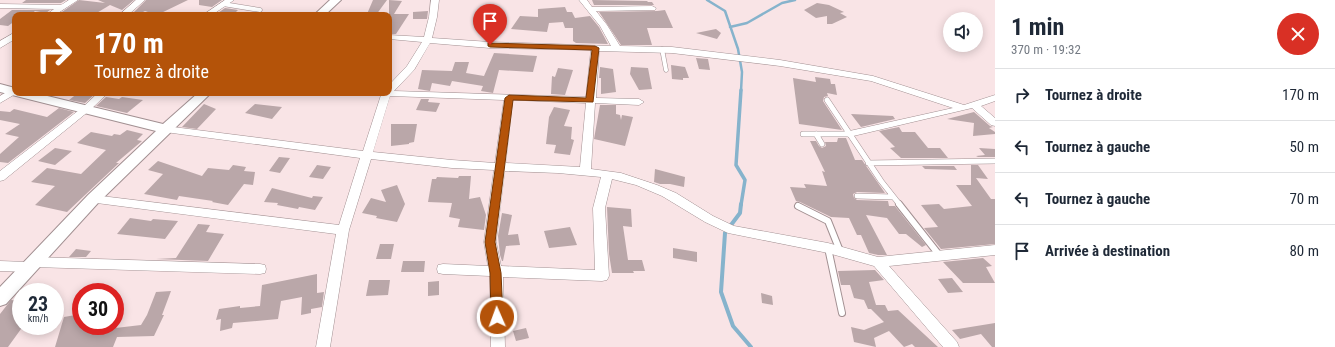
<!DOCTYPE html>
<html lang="fr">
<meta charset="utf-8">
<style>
body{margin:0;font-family:"Roboto Condensed",sans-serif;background:#f6f6f7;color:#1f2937;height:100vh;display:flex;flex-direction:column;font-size:15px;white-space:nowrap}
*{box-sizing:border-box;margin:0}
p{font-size:13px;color:#747a83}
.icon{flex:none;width:22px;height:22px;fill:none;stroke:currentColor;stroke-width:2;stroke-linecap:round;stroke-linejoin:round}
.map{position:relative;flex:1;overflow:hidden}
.panel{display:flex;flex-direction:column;background:#fff;width:340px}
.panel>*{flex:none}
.guide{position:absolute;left:12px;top:12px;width:380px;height:84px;border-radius:8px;box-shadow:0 2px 10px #0003;background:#b45309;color:#fff;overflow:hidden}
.controls{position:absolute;left:943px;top:12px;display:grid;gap:8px}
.controls a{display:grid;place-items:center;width:40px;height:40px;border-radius:50%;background:#fff;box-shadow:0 2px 10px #0003;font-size:20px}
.speed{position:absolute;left:12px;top:283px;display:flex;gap:8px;font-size:20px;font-weight:700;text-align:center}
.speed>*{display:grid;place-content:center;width:52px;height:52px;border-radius:50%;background:#fff;box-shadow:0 2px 10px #0003;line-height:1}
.speed small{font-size:10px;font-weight:400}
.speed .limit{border:6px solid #d22;background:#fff;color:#111}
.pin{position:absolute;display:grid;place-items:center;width:34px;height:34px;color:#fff;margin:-41px -17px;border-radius:50% 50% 50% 0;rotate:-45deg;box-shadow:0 0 4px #0007}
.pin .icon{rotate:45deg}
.me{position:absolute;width:44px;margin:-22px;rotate:358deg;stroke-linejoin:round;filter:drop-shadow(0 0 3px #0008)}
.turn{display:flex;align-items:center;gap:14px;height:84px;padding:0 16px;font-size:18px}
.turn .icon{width:52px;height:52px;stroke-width:2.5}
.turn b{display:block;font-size:28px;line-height:34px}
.round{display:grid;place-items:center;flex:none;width:42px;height:42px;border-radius:21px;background:#f6f6f7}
.head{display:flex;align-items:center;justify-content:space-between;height:68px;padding:0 16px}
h1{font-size:24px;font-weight:700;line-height:30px}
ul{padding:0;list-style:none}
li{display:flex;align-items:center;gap:12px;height:52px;padding:0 16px;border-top:1px solid #e0e1e3}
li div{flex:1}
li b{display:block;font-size:15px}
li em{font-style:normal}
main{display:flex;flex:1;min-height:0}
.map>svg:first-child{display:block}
</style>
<main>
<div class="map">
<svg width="995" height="347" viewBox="0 0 995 347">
<rect width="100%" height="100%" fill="#f9e4e6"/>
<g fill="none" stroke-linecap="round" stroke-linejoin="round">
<path stroke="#86b3cc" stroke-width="2.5" d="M707 0 725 11 738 49 742 72 741 91
M730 27 747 23 782 3 795 0"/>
<path stroke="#86b3cc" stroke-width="3.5" d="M741 90 736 165 745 180 741 205"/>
<path stroke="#86b3cc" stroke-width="4" d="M741 204 740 213 725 233 721 292 733 326 751 347"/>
</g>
<path fill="#baa7a9" d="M26 0H66L61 3H22Z
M79 0 105 3 98 0H134L122 10 110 5 95 14 77 12 72 15 59 14Z
M146 0H188L159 14 154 12 151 13 145 11 137 15 132 14Z
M199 0H222L212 7 199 5Z
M373 0H387L376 15 367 14Z
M389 0 402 1 394 14H409L396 34H389Z
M592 0 647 1 648 2H652L654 5H594Z
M817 3 829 5 844 12 840 13 847 17 832 24H827V16L816 18 804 10Z
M565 7 567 12H572L575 18 590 16 599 27 608 44 576 43 573 41V28H565L563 22 549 23 547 32 511 29 520 16 538 17V9Z
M225 8 238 10 233 15 218 13Z
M12 10H50L46 13 35 11 30 15H15V21L8 26 0 25V19Z
M665 10 673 28H647L652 45H621L599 12 657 11Z
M428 11 427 19H413V12Z
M486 12 496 13 484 38H483Z
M716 29 721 33 717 39 696 33Z
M494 53 537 56 533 72 499 70 493 93 481 91 483 86 452 81 450 86 432 83 430 91 418 89 422 70 452 71 455 62H469L466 73 484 76Z
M696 58 708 59 710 70 699 69Z
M671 65 685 67 689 78H683V80L672 79Z
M600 67 613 69 616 92 601 94V78H599Z
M631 67 648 68 652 89 639 90 630 74Z
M558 68 573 70 565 95 551 94 552 76 555 77Z
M815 77 830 79 831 84H835L837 95 827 93 828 96 824 97 823 101 842 130 799 124 793 78 816 82Z
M78 93H96L85 103 69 100Z
M106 97 119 99 122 97 143 100 127 113 96 106Z
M421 99H429L428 102 440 103 436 112 416 110Z
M204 104 216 109 197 129 182 127Z
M255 104 282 107 272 119 245 113Z
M600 105H616V114L620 115 621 120 622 115 633 117 625 146 594 139Z
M554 107 570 110 564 126 572 127 571 139 574 140 570 155 554 153 556 145 546 144 549 117Z
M59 108 74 112 8 163 0 162V154L19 137 5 134 20 124 0 120V111L10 112 14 109 47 117Z
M974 112 990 126 993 127 989 128 995 132V134L973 136 974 123 947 119Z
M851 114 893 116 895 119 861 127Z
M391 124H417L414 142 409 143V144L391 146Z
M899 127 902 132H915L928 148H940L948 158H901L890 148 895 147 879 131Z
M127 130 143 134 137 140 142 141 116 163H119L67 212 35 205 55 186 31 182 47 168 81 174 106 150 77 143 91 132 112 136 114 134 120 135Z
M838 138H846L855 160H862L885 193 857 192 853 194 854 198 857 200 888 201 889 206H895L926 245 922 247 906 234H899L887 218 866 215 887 255H878L869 253 861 235H857L849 218 831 217 800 202 796 201 790 187 806 188 804 184 827 186 822 171 825 172 810 141H816L819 146 822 148 826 146 825 142H837Z
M55 148 72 151 55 165 38 161Z
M979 148 995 149V157H978L976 156 985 155Z
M279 157 290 158 280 173 269 171Z
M158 161 202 176 208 168 229 170 233 165 246 167 244 171 255 172 253 185 244 184 228 205 212 202 213 201 179 196 177 200 144 194 163 174 148 170Z
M317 165 331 167 323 179 309 177Z
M971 165H978L988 179 976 178 991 199H995V244L941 249 924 228 938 227 921 205 939 204 944 209 972 206 956 185H971Z
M922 166H954L957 170 925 169Z
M655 169 685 177 684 187 670 184H660L654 182Z
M459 176H471L469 199 480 197 486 215 484 230 458 227 460 219 449 217 452 203 428 202 432 179H436L437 177 458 178Z
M397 185 405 204 397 222 376 218 377 216 362 213 371 198 386 202 381 190Z
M272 188 312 198 313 196 323 197 315 210 299 207 298 209 277 205 278 203 264 202Z
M607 207 631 209 632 227 623 226 628 260H642L645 271H633L634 273H612L609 254Z
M502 213 512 215 508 235 518 234 520 245 506 246 503 261H502L500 255 498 236Z
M130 218 151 221 153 219 178 221 165 239 117 234Z
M198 224 210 225 206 232 224 234 208 261 156 259 176 258Z
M570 227 577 245 549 248 544 231Z
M380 244H394L391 259H376Z
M673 248 697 252V262L673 258Z
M76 249 91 251 86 257H69Z
M983 258 992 266 986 267 995 283H963L943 262Z
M403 261H425L424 272H401Z
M875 270 884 280 869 282 876 305H885L888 311 898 310 938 347H915L912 344 904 347 889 331 874 338 876 347 854 342 851 327 864 330 884 322 871 309H868L864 300 854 298 850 285H841L838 271Z
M317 274V293L324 292 322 307 311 309V313L301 315 302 297 281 301 278 319 233 323 232 328 220 331 221 319 216 320 219 309 240 306V308L260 306 262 285Z
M952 278 963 292 948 293 938 279Z
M369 280H390L388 295 366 296Z
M439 281V295L428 296V282Z
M171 291 162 315H164L154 336 117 337 113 347H55L64 317 81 314V326H108L107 329 141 325 147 315 156 292Z
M761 293 772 296 773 305 762 303Z
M11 300 21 301V329L8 347H0V314Z
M995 323V347H992L981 334 960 339 952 330Z
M526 328 529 338 516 341 513 331Z"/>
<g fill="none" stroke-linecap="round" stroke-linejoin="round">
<g stroke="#a29092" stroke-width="5">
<path id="service-far2" d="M223 4 260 10
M662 49 666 70"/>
</g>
<g stroke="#a29092" stroke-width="6">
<path id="service-far1" d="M827 100 881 181 900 205
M803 134H849
M816 134 822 144
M868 163 995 161
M857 196 893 197"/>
</g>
<g stroke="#a29092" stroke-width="8">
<path id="service" d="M899 204 940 256
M798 206 828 221 840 251
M828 248 842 313"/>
</g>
<g stroke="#a29092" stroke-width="1">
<path id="minor" d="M69 0H78L55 15H46L54 9 0 8V4L61 5Z
M136 0H145L128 15H119Z
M225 0H234L212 15H203Z
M431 0H439L437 17 432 38 490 42 611 46 600 26 579 0H587L592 7 652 6 656 8 655 10 596 11 607 25 620 46 672 47 780 60 873 76 964 105 995 95V101L981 106 995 118V126L991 125 972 108 849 137 844 134 845 132 953 108 871 81 780 66 672 53 599 51 596 98 639 99 644 102 639 105 595 103 591 169 621 173 657 185 676 193 713 216 734 226 828 243 878 257 995 245V255L889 266 957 342 959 347H943L874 266 828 253 728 233 705 222 662 196 636 185 612 179 605 208 609 276 607 280 602 281 503 277 505 347H491L490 276 443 274 438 273 437 269 438 265 443 264 488 266 484 242 494 170 452 168 371 159 349 230 330 347H316L336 234 89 202 87 199 89 196 93 195 339 225 360 158 165 132 160 129 165 126 363 151 381 95 379 93H389V85L407 66 422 42 389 39V35L424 37 429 17ZM430 43 490 48 591 50 586 97 394 91 414 70ZM390 96 504 100 495 163 452 160 373 152ZM513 100 586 103 580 167 506 163ZM505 171 558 173 601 177 593 208 595 270 501 266 496 242Z
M12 34H15V39L0 48V41Z
M15 87V93H17L0 103V96Z
M98 93H108L89 111 4 180 0 181V171L83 107Z
M33 257 260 264 265 265 266 269 265 273 260 274 34 267 33 271 28 272 0 271V261L27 262 28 258Z"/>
</g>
<g stroke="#a29092" stroke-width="2">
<path id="tertiary" d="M330 0H341L325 15H314Z
M0 84 15 88V93H35L163 124 198 93H211L98 203 6 304 0 306V287L88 195 156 131 0 92Z"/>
</g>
<use href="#service-far2" stroke="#fff" stroke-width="4"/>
<use href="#service-far1" stroke="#fff" stroke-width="5"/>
<use href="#service" stroke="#fff" stroke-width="6"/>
<use href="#minor" fill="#fff" fill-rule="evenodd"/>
<use href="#tertiary" fill="#fff" fill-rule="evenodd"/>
</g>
<path fill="#b45309" stroke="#753606" d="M488 43 595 46 599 48 593 102 513 100 495 242 501 273 503 317 501 321 497 322 493 321 491 317 490 273 485 242 505 98 509 95 586 98 592 50 490 47 488 46Z"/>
</svg>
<div class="controls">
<a><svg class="icon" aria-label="sound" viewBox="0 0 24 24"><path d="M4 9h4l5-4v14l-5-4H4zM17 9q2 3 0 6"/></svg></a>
</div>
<div class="speed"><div>23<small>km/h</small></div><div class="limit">30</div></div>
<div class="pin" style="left:490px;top:45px;background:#d93025"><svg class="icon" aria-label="arrive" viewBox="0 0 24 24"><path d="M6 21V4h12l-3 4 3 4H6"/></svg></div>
<svg class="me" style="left:497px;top:317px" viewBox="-20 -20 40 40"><circle r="17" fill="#b45309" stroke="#fff" stroke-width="3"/><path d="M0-11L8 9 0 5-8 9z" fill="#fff"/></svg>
<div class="guide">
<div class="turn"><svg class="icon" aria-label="right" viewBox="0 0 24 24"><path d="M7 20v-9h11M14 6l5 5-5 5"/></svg><div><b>170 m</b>Tournez à droite</div></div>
</div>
</div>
<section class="panel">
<div class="head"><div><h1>1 min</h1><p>370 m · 19:32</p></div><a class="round" style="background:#d93025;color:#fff"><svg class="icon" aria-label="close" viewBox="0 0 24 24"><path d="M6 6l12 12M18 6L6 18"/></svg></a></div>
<ul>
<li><svg class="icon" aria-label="right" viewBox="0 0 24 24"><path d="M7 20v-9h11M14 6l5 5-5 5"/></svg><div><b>Tournez à droite</b></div><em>170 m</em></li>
<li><svg class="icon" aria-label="left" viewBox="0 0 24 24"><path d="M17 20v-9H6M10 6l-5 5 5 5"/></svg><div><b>Tournez à gauche</b></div><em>50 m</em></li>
<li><svg class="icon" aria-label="left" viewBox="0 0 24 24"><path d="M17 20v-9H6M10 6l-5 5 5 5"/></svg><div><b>Tournez à gauche</b></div><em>70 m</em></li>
<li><svg class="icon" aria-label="arrive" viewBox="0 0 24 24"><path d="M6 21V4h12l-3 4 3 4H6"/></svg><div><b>Arrivée à destination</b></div><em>80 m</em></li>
</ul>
</section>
</main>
